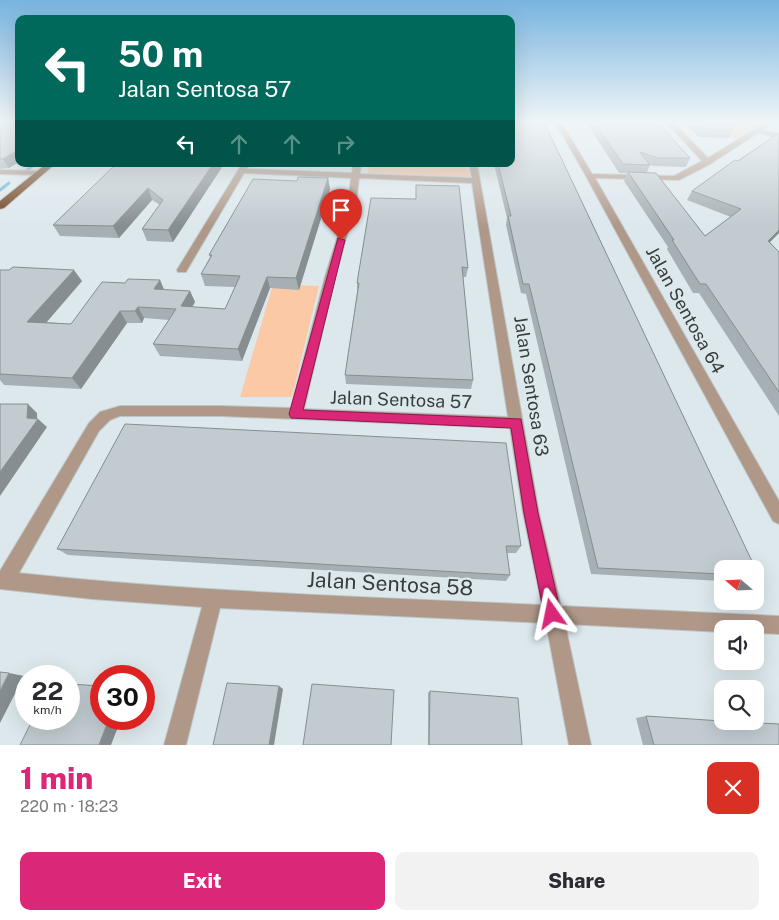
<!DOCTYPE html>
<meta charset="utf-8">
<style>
body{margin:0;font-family:"Public Sans",sans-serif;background:#f2f2f3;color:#2b2b33;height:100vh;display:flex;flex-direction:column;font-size:19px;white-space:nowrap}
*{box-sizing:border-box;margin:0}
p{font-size:16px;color:#7c7c81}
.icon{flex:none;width:28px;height:28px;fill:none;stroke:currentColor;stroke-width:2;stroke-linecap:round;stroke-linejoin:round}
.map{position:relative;height:745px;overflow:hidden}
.panel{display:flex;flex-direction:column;background:#fff;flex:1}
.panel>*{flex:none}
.guide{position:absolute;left:15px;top:15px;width:500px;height:152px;border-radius:10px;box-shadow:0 5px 20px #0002;background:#00695c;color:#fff;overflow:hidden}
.needle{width:32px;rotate:289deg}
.buttons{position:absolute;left:714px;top:560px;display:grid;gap:10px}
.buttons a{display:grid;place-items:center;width:50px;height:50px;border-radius:10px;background:#fff;box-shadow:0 5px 20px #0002;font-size:25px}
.speed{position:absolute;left:15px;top:665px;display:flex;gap:10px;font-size:25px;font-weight:700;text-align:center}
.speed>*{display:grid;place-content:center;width:65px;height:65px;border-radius:50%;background:#fff;box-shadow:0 5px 20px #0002;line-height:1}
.speed small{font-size:12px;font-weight:400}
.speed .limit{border:8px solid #d22;background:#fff;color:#111}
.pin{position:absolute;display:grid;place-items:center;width:42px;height:42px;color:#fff;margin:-51px -21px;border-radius:50% 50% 50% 0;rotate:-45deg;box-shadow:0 0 5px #0007}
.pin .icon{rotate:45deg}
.me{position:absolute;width:55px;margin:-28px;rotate:348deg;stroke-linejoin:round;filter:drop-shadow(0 0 4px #0008)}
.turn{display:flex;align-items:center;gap:18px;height:105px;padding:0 20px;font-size:22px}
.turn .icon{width:65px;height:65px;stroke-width:2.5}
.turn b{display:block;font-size:35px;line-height:42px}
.lanes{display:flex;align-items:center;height:48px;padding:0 20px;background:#0003;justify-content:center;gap:25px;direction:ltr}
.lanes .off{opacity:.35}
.round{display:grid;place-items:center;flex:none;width:52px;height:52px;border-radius:10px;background:#f2f2f3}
.summary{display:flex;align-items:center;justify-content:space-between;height:85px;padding:0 20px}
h1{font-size:30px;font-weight:800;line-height:38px;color:#db2777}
.primary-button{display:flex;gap:10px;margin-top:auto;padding:10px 20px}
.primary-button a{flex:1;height:58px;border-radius:10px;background:#db2777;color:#fff;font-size:20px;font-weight:800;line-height:58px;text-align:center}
.primary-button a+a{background:#f2f2f3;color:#2b2b33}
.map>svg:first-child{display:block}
</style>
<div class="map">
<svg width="779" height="745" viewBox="0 0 779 745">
<rect width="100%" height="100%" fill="#dde8ed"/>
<path fill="#fcc9a6" d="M715 122H767L738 142Z
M369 164H467L470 177 368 173Z
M273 284 319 286 292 397H240Z"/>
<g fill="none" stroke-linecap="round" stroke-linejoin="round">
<path stroke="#6eb3d1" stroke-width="3" d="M26 171 35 164
M0 190 9 183"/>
<g stroke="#bcc6ca" stroke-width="2">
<path id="minor" d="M555 122H561L592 174 674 176 702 161 666 122H673L708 158 766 122H774L763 130 779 134V138L758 133 710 164 679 180 595 178 779 501V524L773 521 586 176Z
M242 164H250L247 169 352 173 353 164H361L360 174 472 178 469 164H477L539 513 561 606 779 616V634L755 633V629H722V632L565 624 591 745H569L546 623 220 608 186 745H164L202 607 92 599 0 589V571L89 423 100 412 120 406H221L291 408 325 277 348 203 351 178 244 173 187 270 186 272H178L177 270ZM359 178 472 183 508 417 304 409 335 277 356 203ZM120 416H221L510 428 523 513 542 605C368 597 193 592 19 573L99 431 110 420Z
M0 170 40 171 44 173 40 175 0 174Z"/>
</g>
<g stroke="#bcc6ca" stroke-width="2">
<path id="highway" d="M46 164H55L4 208 0 209V201Z"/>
</g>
<use href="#minor" fill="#b09888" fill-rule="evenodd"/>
<use href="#highway" fill="#6e401c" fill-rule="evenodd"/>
</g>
<path fill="#a6afb3" d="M0 122H19V162L9 168 0 169Z
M511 122H544L759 576 755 578V569H722V581L591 574 526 294 521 293 506 225 507 218 494 164H491H511Z
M586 122H657L690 158 686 167 654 166 650 165 647 172 705 236 731 217 687 200 692 191 779 133V233L770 242 779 252V416L699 293H693L667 249 668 247 624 181 627 173H619Z
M683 122H725L733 130 729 138 699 137Z
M116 164H224L173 242 147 241 142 229 160 205 152 200 119 238 60 236 53 225Z
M328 178 330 189 299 290 270 288 242 361 160 356 153 344 169 320 144 318 142 323H127L81 389 4 385 0 380V270L82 281 47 322 71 324 125 283 160 280 164 290 190 291 195 302 192 307 225 309 235 287 205 286 201 274 210 257 209 255 297 181Z
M371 198 468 268 466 277H463L473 380 471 389 346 384 345 375 357 292V283Z
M125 424 521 546 516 553H507L510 575 506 581 68 555 57 549Z
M430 691 522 745H428V693Z
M646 716 779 745H643L636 718Z"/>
<path fill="#878e92" d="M19 149V162L9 168 3 159Z
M213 164H224L173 242 168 230Z
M328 178 330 189 299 290 296 278Z
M148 188 152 200 119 238 113 226Z
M779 230V233L762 250 768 241Z
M74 270 82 281 37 333 27 322Z
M267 277 270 288 242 361 238 349Z
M160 280 165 292 154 289Z
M190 291 195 302 186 318 181 306Z
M138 307 144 318 142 323 135 311Z
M120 311 127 323 81 389 72 378Z
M28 404 37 413V420L38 419 47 427 0 496V472Z
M9 673 24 676 0 723V691Z
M279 686 283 689 274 745H269Z
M109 719H121L111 745H99Z"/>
<path fill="#c1cbd0" stroke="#878e92" d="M0 122H19V141L16 142H19V149L3 159H0Z
M511 122H544L759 576H755V569H722V574L598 568 529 284H523L508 216H511L498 164H511Z
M594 122H657L690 158H658L640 152 650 165 623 164Z
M695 122H725L733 130 703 129Z
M779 133V230L768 241 779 252V392L706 284H700L672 240H674L628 172 656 173 705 236 741 209 692 191 735 160 738 161Z
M116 164H213L168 230 142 229 163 200 148 188 113 226 53 225Z
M298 177 328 178 296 278 267 277 238 349 153 344 176 309 138 307 135 311H120L72 378 0 374V270H9L13 267 74 270 27 322 71 324 102 282 125 283 128 279 160 280 154 289 190 291 181 306 225 309 240 276 201 274 212 255H209L253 179 297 181Z
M416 185 459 186 468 268 462 267 473 380 345 375 359 283H357L371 198 416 199Z
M0 404H28L27 418 38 419 0 472Z
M125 424 506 443 521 546H506L510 575 57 549Z
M0 672 9 673 0 691Z
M227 683 279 686 269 745H213Z
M69 684 101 686V719H109L99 745H20L33 719H69Z
M312 684 394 690 391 745H303Z
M430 691 518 698 522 745H429Z
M646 716 722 721 779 724V745H654Z"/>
<linearGradient id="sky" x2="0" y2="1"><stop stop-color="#77b4df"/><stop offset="0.54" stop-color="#f0f5f7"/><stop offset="1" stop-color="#f0f5f7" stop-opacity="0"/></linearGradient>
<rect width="779" height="226" fill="url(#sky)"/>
<path fill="#db2777" stroke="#8e194d" d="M338 238 345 240 303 410 521 419 538 513 561 614 558 620 552 622 547 620 544 614 524 513 511 428 291 418 289 414Z"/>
<g text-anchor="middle" stroke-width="4.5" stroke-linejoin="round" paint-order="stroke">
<g font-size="18" fill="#383d3e" stroke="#dde8ed">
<text transform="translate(685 310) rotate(61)" y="6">Jalan Sentosa 64</text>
<text transform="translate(531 386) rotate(81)" y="6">Jalan Sentosa 63</text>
<text transform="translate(401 400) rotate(2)" y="6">Jalan Sentosa 57</text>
</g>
<g font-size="21" fill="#383d3e" stroke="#dde8ed">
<text transform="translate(390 584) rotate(3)" y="7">Jalan Sentosa 58</text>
</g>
</g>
</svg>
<div class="buttons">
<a><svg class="needle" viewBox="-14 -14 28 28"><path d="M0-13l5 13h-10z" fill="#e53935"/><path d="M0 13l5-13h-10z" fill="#7c7c81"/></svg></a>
<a><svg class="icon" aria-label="sound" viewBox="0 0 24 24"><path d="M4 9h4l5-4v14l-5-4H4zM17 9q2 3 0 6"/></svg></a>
<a><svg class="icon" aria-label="search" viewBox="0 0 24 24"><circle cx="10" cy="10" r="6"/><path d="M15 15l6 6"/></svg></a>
</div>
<div class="speed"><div>22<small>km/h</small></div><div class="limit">30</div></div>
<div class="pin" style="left:341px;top:240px;background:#d93025"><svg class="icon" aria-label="arrive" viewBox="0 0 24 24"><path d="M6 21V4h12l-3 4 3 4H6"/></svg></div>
<svg class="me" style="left:552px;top:614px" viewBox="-20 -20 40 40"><path d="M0-17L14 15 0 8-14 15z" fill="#db2777" stroke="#fff" stroke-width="4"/></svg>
<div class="guide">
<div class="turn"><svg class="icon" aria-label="left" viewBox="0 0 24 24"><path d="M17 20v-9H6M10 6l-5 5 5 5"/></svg><div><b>50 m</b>Jalan Sentosa 57</div></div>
<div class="lanes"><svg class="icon" aria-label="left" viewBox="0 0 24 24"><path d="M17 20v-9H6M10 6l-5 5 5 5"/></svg><svg class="icon off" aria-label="ahead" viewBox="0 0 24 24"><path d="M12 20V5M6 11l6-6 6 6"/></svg><svg class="icon off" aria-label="ahead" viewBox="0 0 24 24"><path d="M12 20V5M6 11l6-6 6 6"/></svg><svg class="icon off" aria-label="right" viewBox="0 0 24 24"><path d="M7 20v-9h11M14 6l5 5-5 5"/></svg></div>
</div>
</div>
<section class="panel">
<div class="summary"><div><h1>1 min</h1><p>220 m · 18:23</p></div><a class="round" style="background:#d93025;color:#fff"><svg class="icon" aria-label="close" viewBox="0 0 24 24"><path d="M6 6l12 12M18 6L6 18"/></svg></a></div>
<div class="primary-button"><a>Exit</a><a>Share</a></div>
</section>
